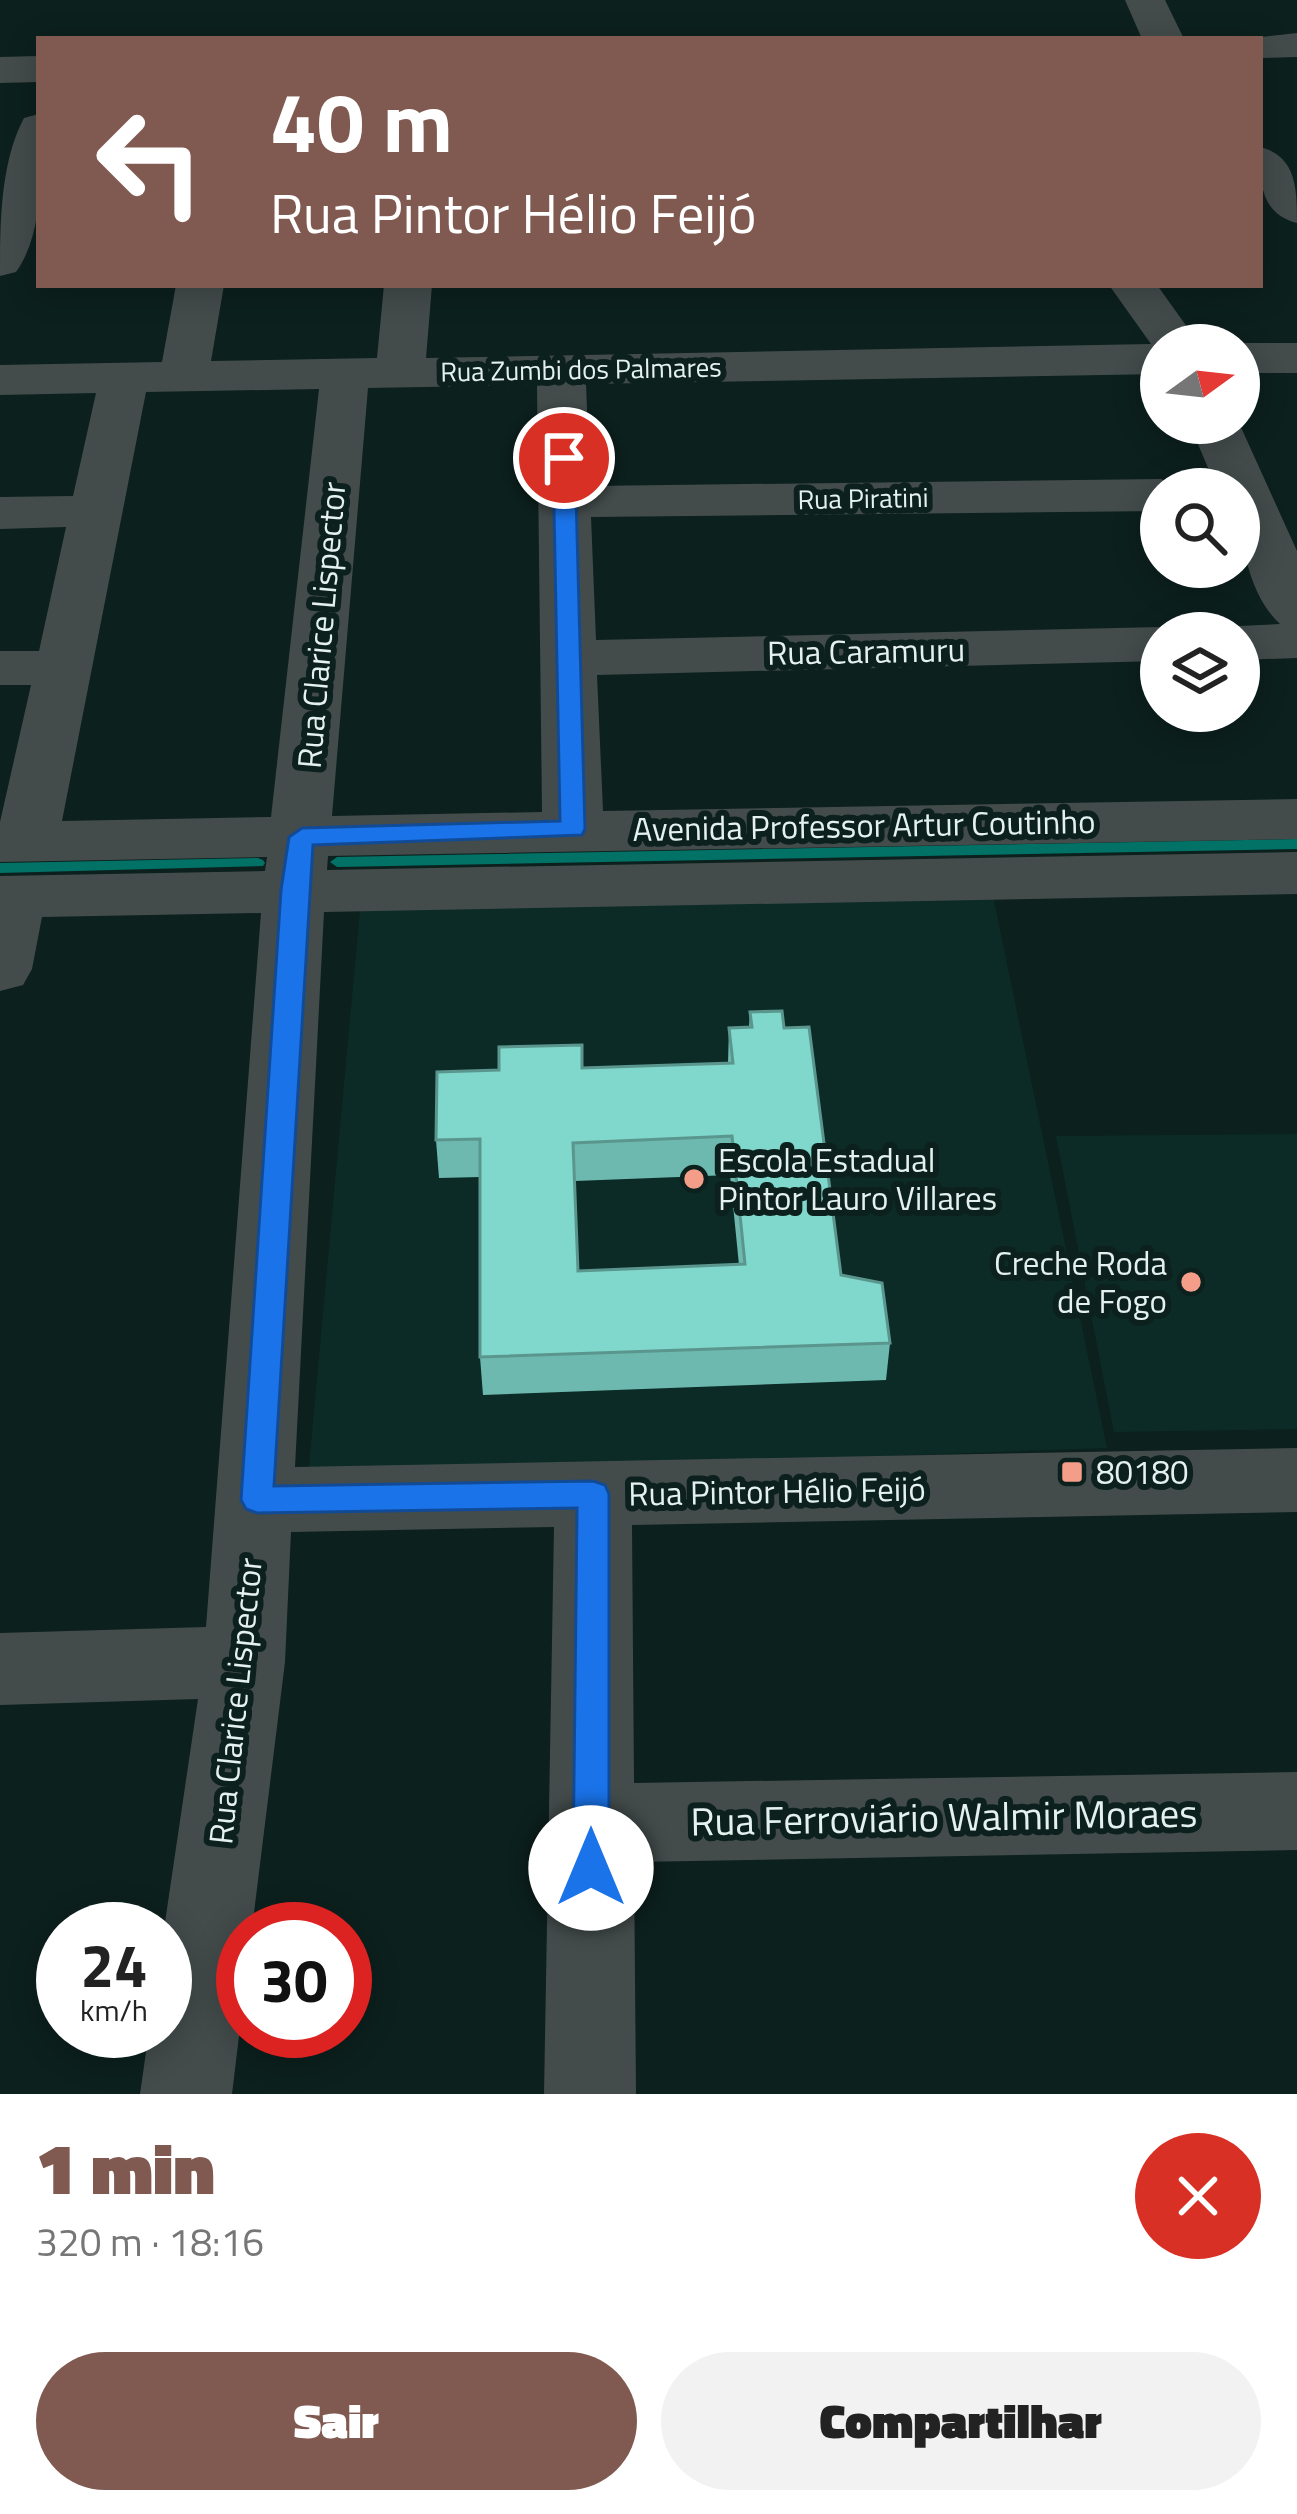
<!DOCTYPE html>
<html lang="pt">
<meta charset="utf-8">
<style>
body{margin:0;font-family:"Titillium Web",sans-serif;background:#f2f2f2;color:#222;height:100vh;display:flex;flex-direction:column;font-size:45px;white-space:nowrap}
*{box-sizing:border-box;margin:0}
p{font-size:39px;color:#767676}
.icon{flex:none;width:66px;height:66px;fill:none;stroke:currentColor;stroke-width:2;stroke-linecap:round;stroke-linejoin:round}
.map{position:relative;height:2094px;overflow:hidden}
.side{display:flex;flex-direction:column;background:#fff;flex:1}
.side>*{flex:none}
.top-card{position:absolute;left:36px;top:36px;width:1227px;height:252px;border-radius:0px;box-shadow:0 6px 30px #0003;background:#805a51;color:#fff;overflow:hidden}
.needle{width:78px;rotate:75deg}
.buttons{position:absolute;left:1140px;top:324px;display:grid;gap:24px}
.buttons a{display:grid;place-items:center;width:120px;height:120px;border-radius:50%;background:#fff;box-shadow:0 6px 30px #0003;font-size:60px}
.speed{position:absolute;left:36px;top:1902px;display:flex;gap:24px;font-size:60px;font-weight:700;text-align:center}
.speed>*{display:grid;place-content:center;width:156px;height:156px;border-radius:50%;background:#fff;box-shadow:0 6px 30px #0003;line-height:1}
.speed small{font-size:30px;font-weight:400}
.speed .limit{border:18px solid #d22;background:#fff;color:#111}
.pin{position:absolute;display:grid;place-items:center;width:102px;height:102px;color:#fff;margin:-51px;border:6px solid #fff;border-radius:50%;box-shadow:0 3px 12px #0007}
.me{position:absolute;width:132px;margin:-66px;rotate:0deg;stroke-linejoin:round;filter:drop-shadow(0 0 9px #0008)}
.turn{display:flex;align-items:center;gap:42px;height:252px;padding:0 36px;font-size:54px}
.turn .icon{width:156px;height:156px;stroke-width:2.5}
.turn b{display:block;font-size:84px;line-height:102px}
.round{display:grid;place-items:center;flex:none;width:126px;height:126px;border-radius:63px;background:#f2f2f2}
.head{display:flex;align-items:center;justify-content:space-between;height:204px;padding:0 36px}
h1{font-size:72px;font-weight:800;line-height:90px;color:#805a51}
.primary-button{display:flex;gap:24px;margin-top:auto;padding:24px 36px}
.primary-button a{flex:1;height:138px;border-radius:72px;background:#805a51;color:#fff;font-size:48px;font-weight:800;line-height:138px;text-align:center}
.primary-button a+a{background:#f2f2f2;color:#222}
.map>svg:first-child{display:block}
</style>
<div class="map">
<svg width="1297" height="2094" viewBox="0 0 1297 2094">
<rect width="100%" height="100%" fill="#0c201d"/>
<path fill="#0c2b27" d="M992 891 1107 1448 308 1477 360 910Z
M1297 1134V1429L1114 1432 1056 1136Z"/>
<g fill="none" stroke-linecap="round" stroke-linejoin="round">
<path fill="#027166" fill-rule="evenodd" d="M1297 839V849L337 867 330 862 337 857Z
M258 858 263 860 265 863 263 866 0 873V863Z"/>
<path fill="#434c4b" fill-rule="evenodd" d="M1125 0H1165L1184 39H1142Z
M1297 33V57L1260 58V39H1244Z
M39 56V82L0 83V57Z
M39 114C39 165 47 228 16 272L0 276C0 225 0 163 24 118Z
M1260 147C1297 156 1297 190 1297 223 1259 213 1260 180 1260 147Z
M176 285H224L211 361 377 358 384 285H432L426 358 1151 344 1109 285H1157L1200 345H1161V374L586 384 590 486 1161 479 1183 489H1161V511L591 517 596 640 1161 627 1182 633H1161V661L597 675 603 811 1297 799V839L328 856 327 870 1297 852V894L324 912 295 1467 1297 1448V1512L632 1525 634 1783 1297 1772V1850L634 1862 636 2094H544L554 1527 291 1532 285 1662 252 1929H243V2003L232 2094H140L149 2031H165L164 1929 198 1699 0 1705V1633L206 1627 261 913 42 917 32 969 23 985 0 991V876L265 871 267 857 0 862V822L31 685H0V651H39L66 527 0 529V497L73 496 96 393 0 395V365L162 362ZM537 385 542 812 332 816 368 388ZM319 389 271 817 62 821 146 392Z
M1239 343H1297V373H1239V345H1232Z
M1189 423H1239L1297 551V658L1239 660V633H1218L1239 626 1280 624C1246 592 1239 534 1239 489H1217Z"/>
</g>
<path fill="#6eb9af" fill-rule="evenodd" d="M750 1012 784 1028 841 1275 890 1343 886 1380 483 1395 480 1357V1177L439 1178 436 1140 582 1068 728 1063 729 1028 749 1027ZM730 1175 739 1265 578 1271 575 1181Z"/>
<path fill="#80d7cb" stroke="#5a968e" stroke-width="3" fill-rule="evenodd" d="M782 1011 784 1028 809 1027 841 1275 882 1283 890 1343 480 1357V1139L436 1140 437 1072 499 1070V1047L582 1045V1068L733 1063 729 1028 752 1027 750 1012ZM732 1136 745 1264 578 1271 573 1143Z"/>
<path fill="#1a73e8" stroke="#114b97" stroke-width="3" d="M564 452 575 458 585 829 582 835 313 845 274 1486 593 1481 605 1485 609 1494V1868L604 1880 591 1885 578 1880 573 1868 577 1508 257 1513 246 1509 241 1500 281 890 289 837 302 828 560 821 553 458Z"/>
<g fill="#f49e8a" stroke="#0c201d" stroke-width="4.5">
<circle cx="694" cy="1179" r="12"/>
<circle cx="1191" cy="1282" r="12"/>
<rect x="1060" y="1460" width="24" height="24" rx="6"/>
</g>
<g text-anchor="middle" stroke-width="12" stroke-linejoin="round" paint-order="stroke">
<g font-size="27" fill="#e4f1ee" stroke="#0c201d">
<text transform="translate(581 370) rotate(-1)" y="9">Rua Zumbi dos Palmares</text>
<text transform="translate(863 499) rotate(-1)" y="9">Rua Piratini</text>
</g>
<g font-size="33" fill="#e4f1ee" stroke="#0c201d">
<text transform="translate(321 625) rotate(-85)" y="12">Rua Clarice Lispector</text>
<text transform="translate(866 651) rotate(-1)" y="12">Rua Caramuru</text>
<text transform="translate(864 825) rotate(-1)" y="12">Avenida Professor Artur Coutinho</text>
<text transform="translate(777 1491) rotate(-1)" y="12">Rua Pintor Hélio Feijó</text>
<text transform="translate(235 1701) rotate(-84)" y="12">Rua Clarice Lispector</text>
</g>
<g font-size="33" fill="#e4f1ee" stroke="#0c201d" text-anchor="start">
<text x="718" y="1172">Escola Estadual<tspan x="718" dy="38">Pintor Lauro Villares</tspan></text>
<text x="1167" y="1275" text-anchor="end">Creche Roda<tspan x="1167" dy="38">de Fogo</tspan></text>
<text x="1096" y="1484">80180</text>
</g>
<g font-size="39" fill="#e4f1ee" stroke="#0c201d">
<text transform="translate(944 1817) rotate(-1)" y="14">Rua Ferroviário Walmir Moraes</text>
</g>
</g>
</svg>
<div class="buttons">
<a><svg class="needle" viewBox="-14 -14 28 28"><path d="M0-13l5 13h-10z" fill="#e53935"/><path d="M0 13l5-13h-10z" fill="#767676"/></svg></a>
<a><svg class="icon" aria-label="search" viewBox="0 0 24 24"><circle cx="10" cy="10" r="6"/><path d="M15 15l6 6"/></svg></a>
<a><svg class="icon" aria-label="layers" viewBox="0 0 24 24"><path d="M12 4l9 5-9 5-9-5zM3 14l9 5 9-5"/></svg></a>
</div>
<div class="speed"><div>24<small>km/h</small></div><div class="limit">30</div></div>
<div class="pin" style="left:564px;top:458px;background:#d93025"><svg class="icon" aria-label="arrive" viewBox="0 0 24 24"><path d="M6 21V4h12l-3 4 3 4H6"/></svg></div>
<svg class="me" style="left:591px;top:1868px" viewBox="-20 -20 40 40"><circle r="19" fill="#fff"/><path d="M0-13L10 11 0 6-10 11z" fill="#1a73e8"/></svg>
<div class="top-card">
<div class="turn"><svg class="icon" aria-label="left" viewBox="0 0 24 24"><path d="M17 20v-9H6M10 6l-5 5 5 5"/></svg><div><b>40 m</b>Rua Pintor Hélio Feijó</div></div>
</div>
</div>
<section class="side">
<div class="head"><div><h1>1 min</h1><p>320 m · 18:16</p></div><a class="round" style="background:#d93025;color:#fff"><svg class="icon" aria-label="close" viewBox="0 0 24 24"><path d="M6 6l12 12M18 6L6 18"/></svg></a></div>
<div class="primary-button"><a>Sair</a><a>Compartilhar</a></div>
</section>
